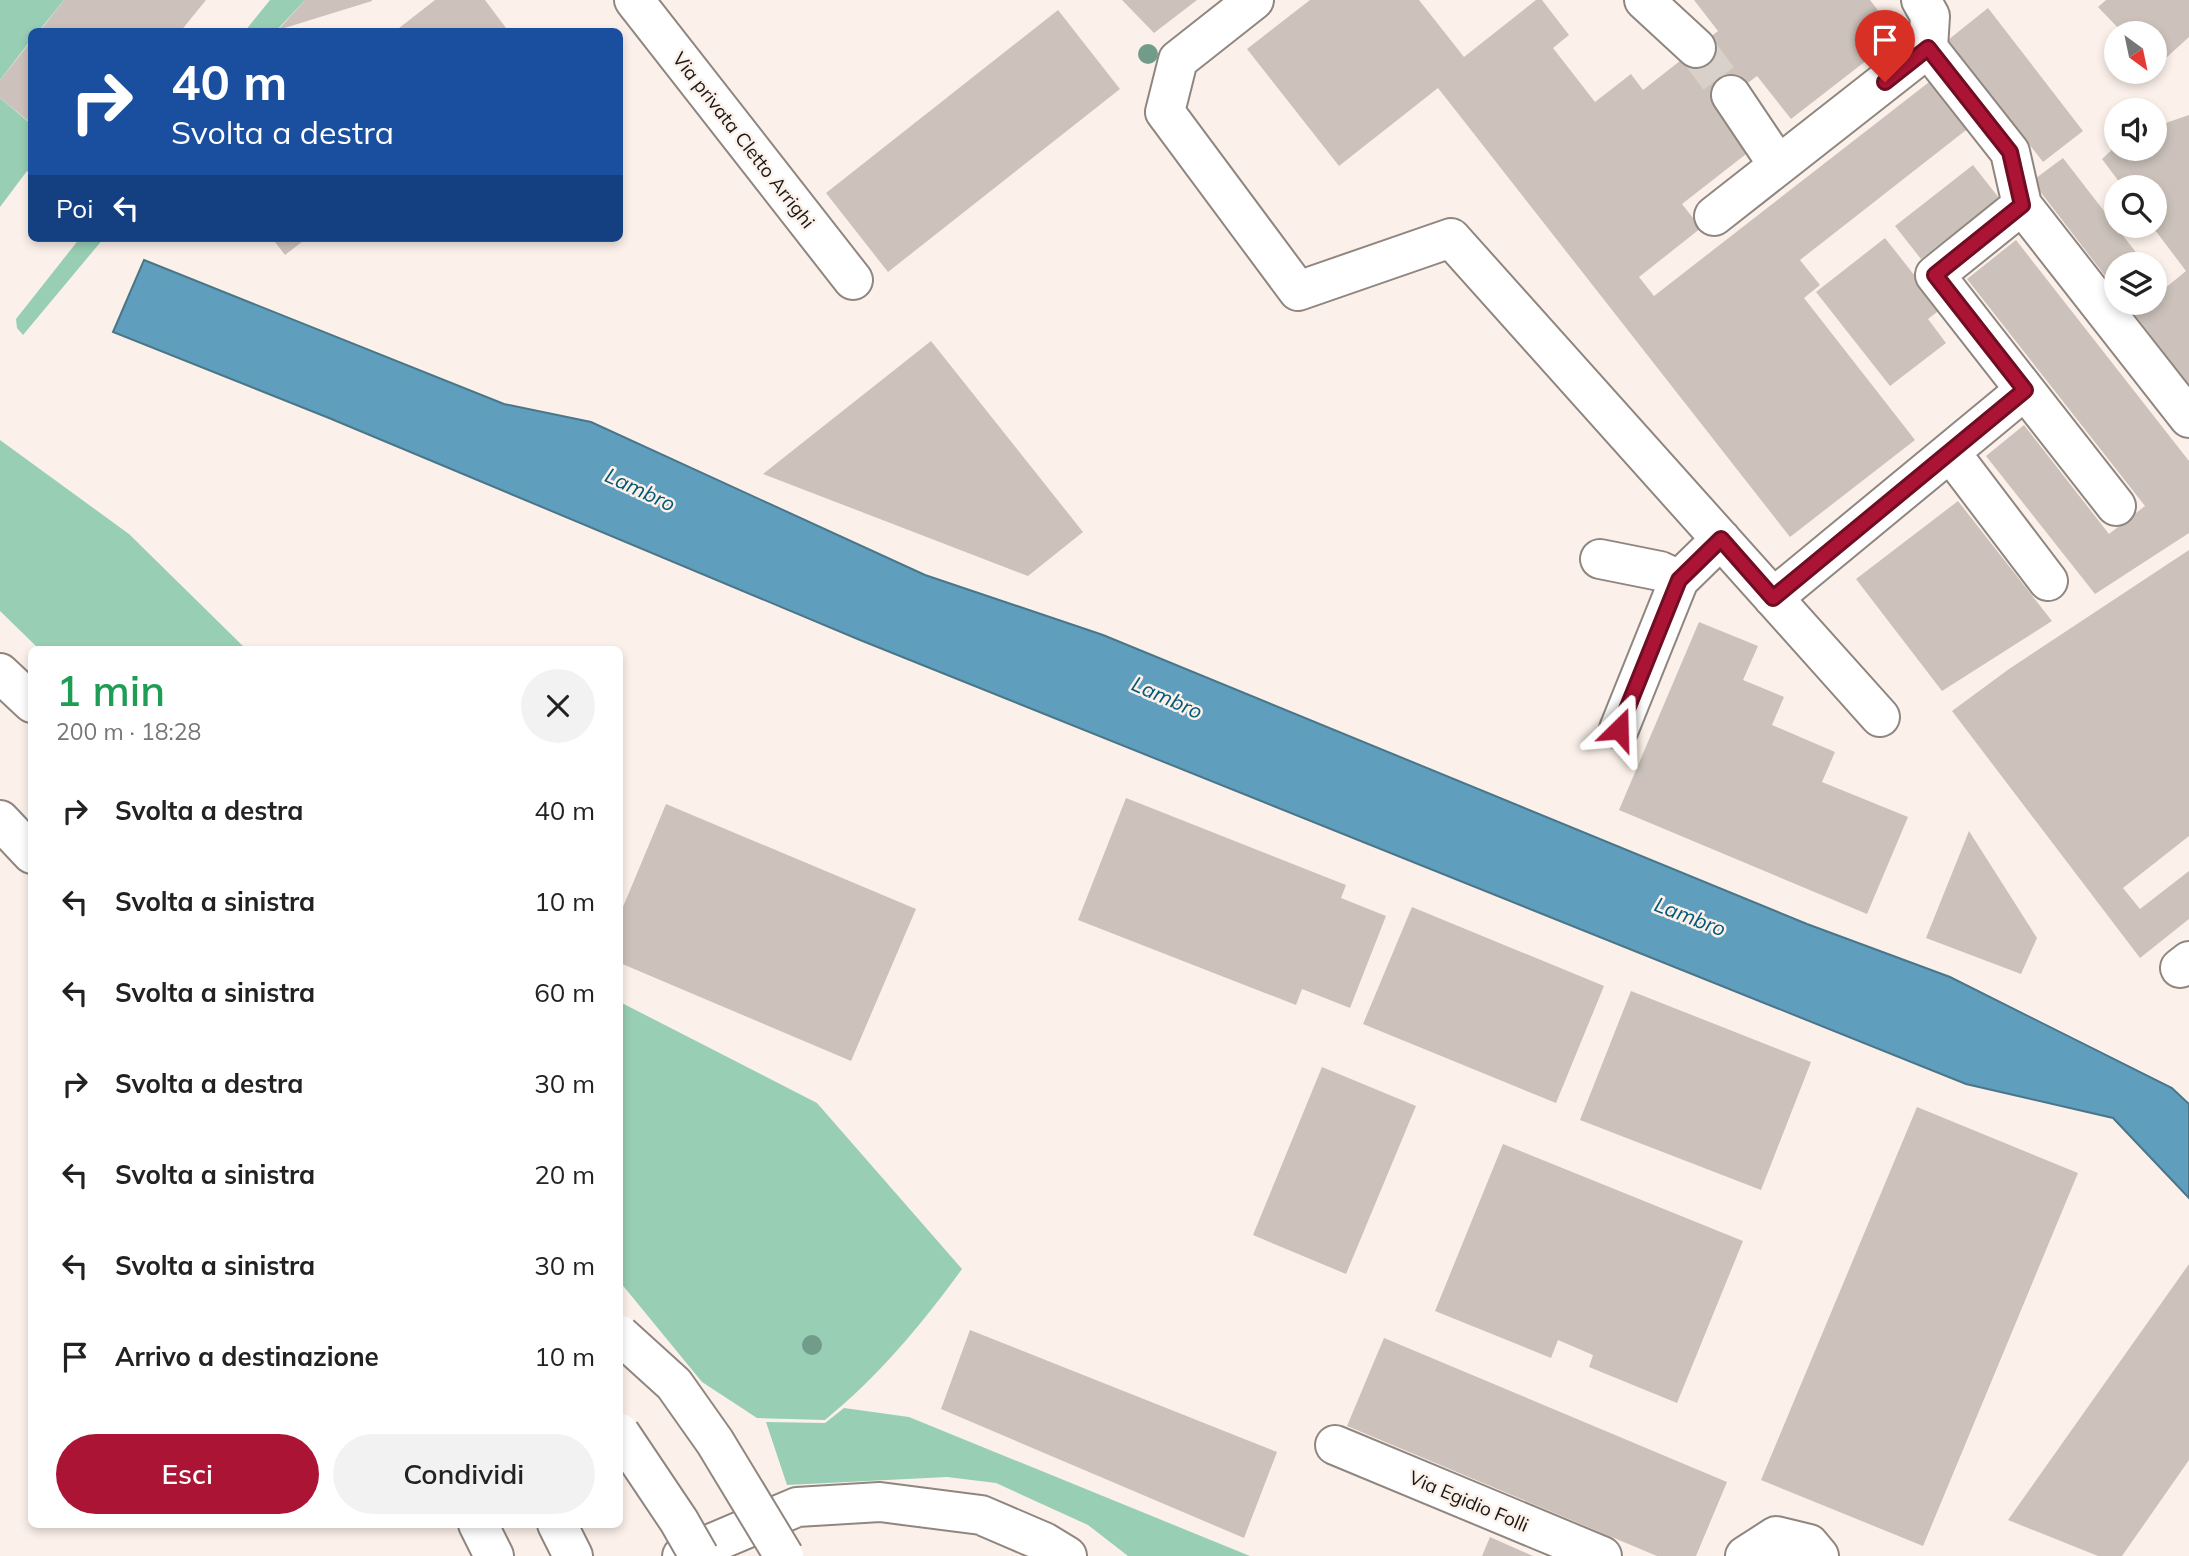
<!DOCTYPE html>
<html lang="it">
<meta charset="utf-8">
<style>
body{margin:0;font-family:Mulish,sans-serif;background:#f2f2f2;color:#222;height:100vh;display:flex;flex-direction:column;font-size:26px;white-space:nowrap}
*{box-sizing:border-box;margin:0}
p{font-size:23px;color:#767676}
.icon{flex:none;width:38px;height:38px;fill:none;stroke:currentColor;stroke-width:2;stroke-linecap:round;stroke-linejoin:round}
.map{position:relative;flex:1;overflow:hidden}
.sheet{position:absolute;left:28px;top:646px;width:595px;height:882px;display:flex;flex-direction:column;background:#fff;border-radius:10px;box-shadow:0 4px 10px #0003}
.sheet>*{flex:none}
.banner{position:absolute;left:28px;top:28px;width:595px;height:214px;border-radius:10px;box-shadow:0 4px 10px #0003;background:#1a4fa0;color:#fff;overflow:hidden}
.needle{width:46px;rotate:147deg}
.tools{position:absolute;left:2104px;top:21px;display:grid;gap:14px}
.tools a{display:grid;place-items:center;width:63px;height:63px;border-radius:50%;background:#fff;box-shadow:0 4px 10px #0003;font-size:35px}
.pin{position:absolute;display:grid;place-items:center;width:60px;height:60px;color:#fff;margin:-72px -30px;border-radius:50% 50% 50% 0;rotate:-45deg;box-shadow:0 0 7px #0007}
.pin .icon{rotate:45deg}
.me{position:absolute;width:77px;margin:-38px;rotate:22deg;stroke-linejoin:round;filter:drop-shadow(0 0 5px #0008)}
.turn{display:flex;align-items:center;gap:24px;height:147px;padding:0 28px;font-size:32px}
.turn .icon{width:91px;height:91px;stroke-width:2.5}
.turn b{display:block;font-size:49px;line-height:60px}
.then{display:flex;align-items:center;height:66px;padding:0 28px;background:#0003;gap:14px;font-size:26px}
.round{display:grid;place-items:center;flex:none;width:74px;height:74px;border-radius:37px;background:#f2f2f2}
.headline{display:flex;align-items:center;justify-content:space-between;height:119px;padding:0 28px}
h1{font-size:42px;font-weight:600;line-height:52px;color:#1e9e55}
.action{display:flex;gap:14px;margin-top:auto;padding:14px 28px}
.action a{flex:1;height:80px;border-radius:42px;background:#ab1434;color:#fff;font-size:28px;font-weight:600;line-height:80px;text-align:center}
.action a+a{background:#f2f2f2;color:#222}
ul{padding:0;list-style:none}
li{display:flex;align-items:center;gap:21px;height:91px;padding:0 28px}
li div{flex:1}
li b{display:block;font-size:26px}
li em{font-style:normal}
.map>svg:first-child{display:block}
</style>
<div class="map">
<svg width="2189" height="1556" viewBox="0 0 2189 1556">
<rect width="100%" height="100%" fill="#fcf1ea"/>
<path fill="#98cfb4" d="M0 0H64L39 31 32 32 31 40 0 80Z
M270 0H305L276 31H245Z
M0 98 31 124 32 174 27 171 0 207Z
M80 238H104L23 335 17 328 16 319Z
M0 440 129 534 246 649H39L0 611Z
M620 1002 817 1103 962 1269C922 1324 878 1377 825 1420L757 1418 702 1382 620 1282Z
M844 1408 909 1417 1250 1556H1128L1088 1525 996 1483 947 1477 787 1485 766 1422 825 1423Z"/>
<path fill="#5f9ebc" stroke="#4a768a" stroke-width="2" d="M144 260 504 404 591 422 925 575 1103 635 1807 924 1950 977 2172 1088 2189 1104V1198L2113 1118 1966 1084 860 640 329 418 113 332Z"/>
<path fill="#ccc2bb" d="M64 0H206L180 32H39Z
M305 0H372V1L278 30Z
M435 0H485L509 32H394Z
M1122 0H1197L1154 33Z
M1310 0H1419L1464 57 1536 0H1542L1569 35 1553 48 1595 102 1631 74 1643 90 1718 31 1694 0H1870L1898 36 1791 119 1757 76 1716 107 1750 151 1682 204 1701 228 1639 277 1654 296 1933 79 1970 127 1800 260 1820 285 1804 298 1915 440 1790 537 1438 88 1339 166 1247 49Z
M2106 0H2189V37L2155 68 2154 33H2123L2098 7Z
M1988 8 2083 131 2043 162 1948 40Z
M1058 10 1120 89 888 272 826 193Z
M32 40V124L0 98V80Z
M2189 115V385L2126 303H2154V276L2164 289 2186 271 2152 226H2154V187H2123L2102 159 2116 146V149H2154V127Z
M2063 158 2145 264H2116V290L2032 181Z
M1973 165 1999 198 1921 259 1895 226Z
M272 238H307L285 255Z
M1885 238 1941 309 1928 319 1946 343 1890 386 1816 292Z
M2016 240 2189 461V533L2095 594 1986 456 2024 425 2109 534 2145 506 1967 279Z
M931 341 1083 532 1028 576 763 474Z
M1958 501 2052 621 1942 691 1856 579Z
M2189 550V836L2123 888 2140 909 2189 871V919L2140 958 1952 711 2009 669Z
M1699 622 1758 646 1743 680 1784 697 1772 725 1835 752 1822 782 1908 817 1867 914 1619 810Z
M1126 798 1346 885 1341 898 1386 916 1350 1008 1302 989 1296 1005 1078 920Z
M666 804 916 909 851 1061 620 963V914Z
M1969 831 2037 938 2021 974 1926 938Z
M1412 907 1604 986 1556 1103 1363 1024Z
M1631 991 1811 1062 1761 1190 1580 1120Z
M1322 1067 1416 1106 1346 1274 1253 1235Z
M1917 1107 2078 1173 1923 1546 1761 1480Z
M1503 1144 1743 1241 1677 1403 1589 1367 1593 1355 1558 1340 1551 1358 1435 1311Z
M2189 1264V1460L2122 1556H2098L2008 1520Z
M970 1330 1277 1452 1244 1538 941 1409Z
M1384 1338 1727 1482 1696 1556H1657L1347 1426Z
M1490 1537 1533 1556H1482Z"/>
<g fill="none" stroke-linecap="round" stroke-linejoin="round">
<path stroke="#dad0ca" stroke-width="38" stroke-dasharray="38 19" stroke-linecap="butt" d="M1696 48 1731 95"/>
<g stroke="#908680" stroke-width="42">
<path id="minor" d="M634 0 853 280
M1254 0 1178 60 1165 112 1298 291 1451 238 1880 717
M1644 0 1696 48
M1921 0 1930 16 1928 48 2010 152 2022 205 2189 418
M1731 95 1778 165
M2022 205 1935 275 2025 390
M1714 216 1928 48
M1600 559 1660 571 1679 580
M2048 581 1950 452 2025 390 2116 506
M1773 598 1950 452
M1619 729 1679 580 1721 539
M2180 968 2189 961
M1335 1445 1602 1556
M1745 1556 1776 1536 1809 1544 1819 1556"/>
</g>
<g stroke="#908680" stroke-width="42">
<path id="highway" d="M0 673 32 703
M0 820 32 854
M478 1524 494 1556
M557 1524 573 1556
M682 1556 797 1507 880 1502 981 1515 1044 1542 1067 1556"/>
</g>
<use href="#minor" stroke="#fff" stroke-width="38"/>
<use href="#highway" stroke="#fff" stroke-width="38"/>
<g stroke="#908680" stroke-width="42" stroke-linecap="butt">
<path id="highway-bridge" d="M620 1335 674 1384 715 1442 784 1556
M620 1433 679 1521 699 1556"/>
</g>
<use href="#highway-bridge" stroke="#fff" stroke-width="38"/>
</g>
<g fill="#719c89">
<circle cx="1148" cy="54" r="10"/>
<circle cx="812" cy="1345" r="10"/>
</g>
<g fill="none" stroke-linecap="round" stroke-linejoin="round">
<g stroke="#6f0d22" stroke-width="18">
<path id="route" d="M1619 729 1679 580 1721 539 1773 598 2025 390 1935 275 2022 205 2010 152 1928 48 1885 82"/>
</g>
<use href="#route" stroke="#ab1434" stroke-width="12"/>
</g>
<g text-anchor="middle" stroke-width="5" stroke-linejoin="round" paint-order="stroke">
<g font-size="19" fill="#1a1714" stroke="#fcf1ea">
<text transform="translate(744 140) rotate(52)" y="7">Via privata Cletto Arrighi</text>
<text transform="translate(1469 1501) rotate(23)" y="7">Via Egidio Folli</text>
</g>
<g font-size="21" font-style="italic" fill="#025978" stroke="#fcf1ea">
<text transform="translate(640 490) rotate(25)" y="7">Lambro</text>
<text transform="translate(1167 698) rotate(24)" y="7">Lambro</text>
<text transform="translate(1690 917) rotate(21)" y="7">Lambro</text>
</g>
</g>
</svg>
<div class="tools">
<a><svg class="needle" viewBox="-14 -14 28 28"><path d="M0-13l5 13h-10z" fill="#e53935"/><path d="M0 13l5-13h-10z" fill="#767676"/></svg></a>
<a><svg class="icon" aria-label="sound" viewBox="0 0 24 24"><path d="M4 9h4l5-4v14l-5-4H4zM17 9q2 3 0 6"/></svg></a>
<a><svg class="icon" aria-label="search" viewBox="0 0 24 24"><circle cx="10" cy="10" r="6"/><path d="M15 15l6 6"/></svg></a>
<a><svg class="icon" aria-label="layers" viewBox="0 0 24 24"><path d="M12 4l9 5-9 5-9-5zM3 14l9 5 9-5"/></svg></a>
</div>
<div class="pin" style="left:1885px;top:82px;background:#d93025"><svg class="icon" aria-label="arrive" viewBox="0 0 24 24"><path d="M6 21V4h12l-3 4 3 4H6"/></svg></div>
<svg class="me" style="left:1619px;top:729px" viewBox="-20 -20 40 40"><path d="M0-17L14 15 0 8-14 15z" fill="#ab1434" stroke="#fff" stroke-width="4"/></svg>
<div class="banner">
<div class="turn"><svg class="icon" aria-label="right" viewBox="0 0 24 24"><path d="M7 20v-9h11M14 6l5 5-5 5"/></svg><div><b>40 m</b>Svolta a destra</div></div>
<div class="then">Poi<svg class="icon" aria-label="left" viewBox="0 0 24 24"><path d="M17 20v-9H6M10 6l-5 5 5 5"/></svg></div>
</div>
<section class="sheet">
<div class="headline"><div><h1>1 min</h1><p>200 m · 18:28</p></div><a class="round"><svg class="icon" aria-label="close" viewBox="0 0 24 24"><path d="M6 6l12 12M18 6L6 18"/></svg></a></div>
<ul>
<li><svg class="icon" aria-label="right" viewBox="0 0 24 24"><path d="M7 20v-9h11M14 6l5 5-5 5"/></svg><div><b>Svolta a destra</b></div><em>40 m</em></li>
<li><svg class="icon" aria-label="left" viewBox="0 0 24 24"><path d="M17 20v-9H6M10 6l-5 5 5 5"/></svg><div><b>Svolta a sinistra</b></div><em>10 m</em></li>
<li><svg class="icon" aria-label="left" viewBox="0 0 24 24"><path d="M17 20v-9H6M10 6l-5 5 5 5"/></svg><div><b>Svolta a sinistra</b></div><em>60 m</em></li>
<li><svg class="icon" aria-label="right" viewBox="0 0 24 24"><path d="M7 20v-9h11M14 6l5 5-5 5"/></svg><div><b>Svolta a destra</b></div><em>30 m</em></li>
<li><svg class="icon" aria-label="left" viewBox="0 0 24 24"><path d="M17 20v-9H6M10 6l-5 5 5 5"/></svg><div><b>Svolta a sinistra</b></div><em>20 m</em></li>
<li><svg class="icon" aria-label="left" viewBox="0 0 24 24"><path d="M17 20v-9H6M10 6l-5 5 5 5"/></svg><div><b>Svolta a sinistra</b></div><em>30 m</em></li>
<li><svg class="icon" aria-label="arrive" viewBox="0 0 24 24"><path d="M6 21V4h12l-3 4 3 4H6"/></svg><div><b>Arrivo a destinazione</b></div><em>10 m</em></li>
</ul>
<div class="action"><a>Esci</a><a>Condividi</a></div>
</section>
</div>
